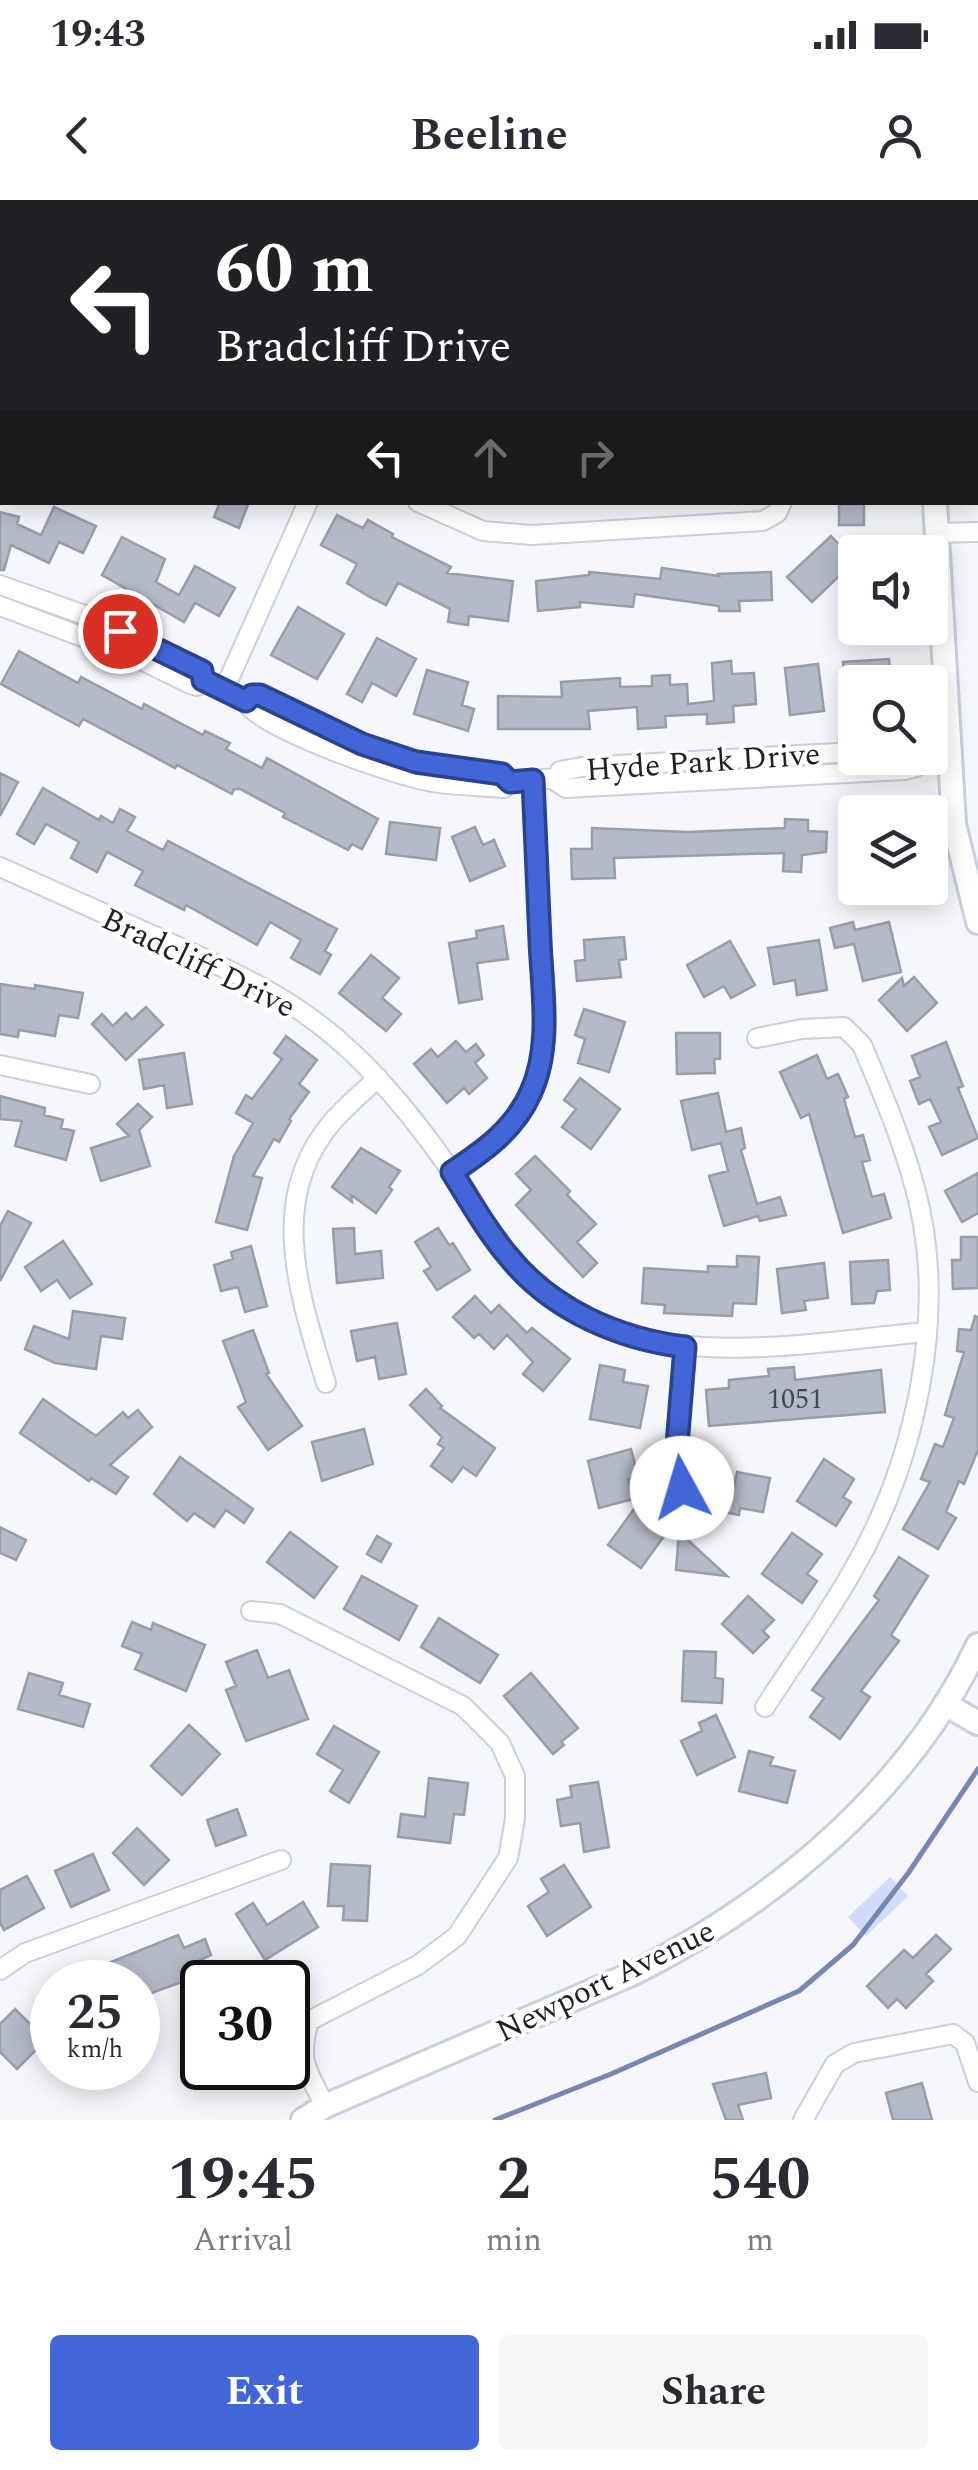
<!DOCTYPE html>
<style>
body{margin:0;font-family:Spectral,serif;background:#f7f7f7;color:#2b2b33;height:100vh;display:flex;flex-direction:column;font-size:38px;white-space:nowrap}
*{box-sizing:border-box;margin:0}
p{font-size:32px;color:#7c7c81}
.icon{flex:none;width:55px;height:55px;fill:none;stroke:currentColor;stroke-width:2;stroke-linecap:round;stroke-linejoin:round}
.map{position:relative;height:1920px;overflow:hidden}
.side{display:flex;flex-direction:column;background:#fff;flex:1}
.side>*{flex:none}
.top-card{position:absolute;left:0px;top:0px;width:980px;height:305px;box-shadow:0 5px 25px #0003;background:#202124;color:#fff;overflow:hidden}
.buttons{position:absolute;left:838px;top:335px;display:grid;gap:20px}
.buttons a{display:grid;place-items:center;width:110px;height:110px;border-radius:10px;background:#fff;box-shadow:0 5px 25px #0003;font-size:50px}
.speed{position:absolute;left:30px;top:1760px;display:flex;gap:20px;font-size:50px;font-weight:700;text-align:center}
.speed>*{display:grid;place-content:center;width:130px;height:130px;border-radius:50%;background:#fff;box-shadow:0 5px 25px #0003;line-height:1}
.speed small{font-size:25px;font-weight:400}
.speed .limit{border:5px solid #111;border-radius:15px;background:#fff;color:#111}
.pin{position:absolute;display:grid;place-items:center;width:85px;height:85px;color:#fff;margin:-42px;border:5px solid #fff;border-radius:50%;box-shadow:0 2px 10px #0007}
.me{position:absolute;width:110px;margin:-55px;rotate:354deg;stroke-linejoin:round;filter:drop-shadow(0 0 8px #0008)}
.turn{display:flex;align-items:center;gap:35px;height:210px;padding:0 50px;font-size:45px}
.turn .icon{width:130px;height:130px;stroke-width:2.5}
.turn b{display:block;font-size:70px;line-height:85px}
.lanes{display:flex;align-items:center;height:95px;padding:0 50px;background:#0003;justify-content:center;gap:50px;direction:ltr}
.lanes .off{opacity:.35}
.eta{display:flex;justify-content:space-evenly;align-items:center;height:170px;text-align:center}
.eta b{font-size:60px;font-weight:700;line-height:70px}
.action{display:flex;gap:20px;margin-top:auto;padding:20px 50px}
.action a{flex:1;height:115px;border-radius:10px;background:#4265d7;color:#fff;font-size:40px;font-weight:700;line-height:115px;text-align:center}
.action a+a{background:#f7f7f7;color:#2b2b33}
.status{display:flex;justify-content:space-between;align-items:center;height:70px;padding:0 50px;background:#fff;direction:ltr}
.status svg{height:28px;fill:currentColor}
header{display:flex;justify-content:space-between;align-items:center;height:130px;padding:0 50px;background:#fff;font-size:45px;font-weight:700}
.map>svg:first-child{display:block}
</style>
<div class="status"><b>19:43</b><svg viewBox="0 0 49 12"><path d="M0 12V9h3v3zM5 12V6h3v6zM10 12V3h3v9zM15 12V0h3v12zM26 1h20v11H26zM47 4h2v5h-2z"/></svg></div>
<header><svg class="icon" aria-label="back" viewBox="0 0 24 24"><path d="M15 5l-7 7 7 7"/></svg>Beeline<svg class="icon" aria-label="person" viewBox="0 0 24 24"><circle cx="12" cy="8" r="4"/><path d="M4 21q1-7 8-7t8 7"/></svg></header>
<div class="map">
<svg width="978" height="1920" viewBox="0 0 978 1920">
<rect width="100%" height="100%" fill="#f5f7fd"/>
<path fill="#d0dcfa" d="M890 1677 908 1696 866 1736 848 1717Z"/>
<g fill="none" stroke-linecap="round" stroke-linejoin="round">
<path stroke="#7687b2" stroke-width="5" d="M495 1920 611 1874 799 1791 853 1745 909 1672 978 1569"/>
</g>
<path fill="#b4bac7" stroke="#989daa" stroke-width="2.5" d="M220 302H249L239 328 214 317Z
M839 302H864V325H839Z
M54 307 96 326 83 353 59 342 49 363 11 345 4 370H0V312L19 317 17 324 41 335Z
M337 315 363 328 368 320 393 334 392 337 451 367 447 373 513 381 508 421 469 416 468 425 448 422 450 409 398 383 386 405 368 396 347 383 357 364 321 345Z
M831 336 855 361 812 402 787 377Z
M122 337 165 359 156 382 179 395 195 366 235 388 219 416 195 403 184 422 102 375Z
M662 368 719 376 718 374 771 372 772 400 739 401 740 411H719V406L635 394 633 407 580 402V407L538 411 536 381 589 375V372L660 379Z
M298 407 344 434 317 479 271 455Z
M377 438 416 459 396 496 372 483 362 502 347 494Z
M19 451 78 483 81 477 142 509 144 504 203 535 205 531 230 543 226 549 262 568 267 558 378 619 362 649 352 644 348 650 283 617 285 613 240 589H234L232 594 177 565 175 568 83 519 79 526 1 484Z
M889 459 891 482H845L843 462Z
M731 461 732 474 754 473 756 504 733 506 734 522 707 524V514L665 516 666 527 638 529 637 507 588 511 590 529H498V496L562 497 561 482 620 478V487L652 486V476L670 475V485L687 484 688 504 714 501 712 463Z
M818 464 824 511 790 515 785 468Z
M427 470 468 482 462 505 474 509 468 531 414 514Z
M0 573 18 582 0 616Z
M43 588 99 620 101 616 113 623 120 609 135 617 127 631 163 650 168 641 337 729 325 751 331 755 320 774 291 758 301 740 270 722 257 745 186 705 184 710 135 685 143 671 107 652 97 672 71 658 79 642 46 624 34 644 17 634Z
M785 619 808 620V631L827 632 826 652 802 655 801 672 783 671 784 653 614 658 615 678 572 679 571 649H592V628L688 632 785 628Z
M390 622 440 628 436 660 386 654Z
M475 627 483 645 494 640 505 666 470 681 452 637Z
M853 722 855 730 889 722 901 772 863 781 854 744 835 748 830 728Z
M503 726 508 759 477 763 482 799 459 803 449 743 477 738 476 731Z
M624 737 626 759 619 760 621 777 577 781 575 761 585 760 584 740Z
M819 740 827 790 797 795 795 780 774 784 768 748Z
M730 741 755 785 731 798 724 786 704 797 687 765Z
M371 755 399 778 382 798 401 814 386 831 339 793Z
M914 777 937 803 907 831 879 800 902 778 904 786Z
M0 784 35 789V785L83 793 78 818 59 815 55 836 19 830 18 837 0 834Z
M146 807 163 825 126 860 92 824 102 814 113 826 126 813 132 820Z
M584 809 625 822 609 872 578 863 585 839 575 835Z
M676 833H720V859H714L715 873 677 874Z
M286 836 317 860 299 884 309 892 289 919 291 921 279 942 274 939 253 976 262 978 247 1030 216 1022 234 956 253 923 236 913 246 895 252 899 282 859 274 853Z
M456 841 466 852 476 844 484 855 475 863 487 878 469 894 464 888 447 903 414 864 431 849 438 857Z
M946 842 963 886 958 888 978 938 942 955 929 927 941 922 930 899 919 904 910 881 920 877 912 856Z
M184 853 192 904 167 908 164 885 144 889 139 860Z
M817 855 827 879 838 874 848 897 844 899 855 937 863 935 870 960 862 962 872 997 884 994 891 1018 843 1033 809 914 801 918 780 872Z
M580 878 620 909 591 949 562 927 576 909 564 900Z
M718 893 726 932 741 928 745 948 741 950 757 1004 780 997 786 1015 760 1021 758 1016 724 1026 709 976 728 971 721 943 692 950 681 901Z
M0 896 45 908 44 915 63 920 61 928 74 931 66 960 15 946 22 921 0 919Z
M138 904 152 917 139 930 150 966 101 981 91 948 129 936 117 924Z
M361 948 400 971 389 987 392 990 376 1013 351 995 352 1002 332 987Z
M535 956 570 991 567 995 596 1024 577 1042 597 1063 583 1077 516 1005 531 990 516 974Z
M978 973V1013L962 1022 945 991Z
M8 1011 31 1023 0 1081V1026Z
M354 1028 355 1054 381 1051 383 1078 337 1083 333 1029Z
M438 1028 449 1045 453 1043 470 1070 437 1090 424 1071 431 1067 415 1042Z
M961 1037H978V1088L953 1089 952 1060H961Z
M63 1041 92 1084 70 1098 57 1080 41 1091 25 1067Z
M251 1046 267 1106 245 1112 238 1087 221 1091 214 1065 233 1059 231 1052Z
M737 1056 759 1057 756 1104 733 1103 732 1116 664 1113 665 1105 642 1103 644 1068 708 1072V1066L737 1067Z
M888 1060 890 1090 877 1091 874 1103 852 1104 850 1062Z
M824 1063 828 1098 804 1101 806 1110 782 1113 777 1069Z
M475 1096 491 1113 499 1105 527 1133 532 1128 570 1159 543 1191 523 1174 533 1162 507 1135 494 1149 479 1134 474 1138 453 1117Z
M73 1111 125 1118 122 1139 101 1136 96 1169 55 1163 25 1149 34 1126 69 1139Z
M975 1116 978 1117V1250L964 1284 959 1281 946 1312 956 1318 938 1349 903 1329 930 1282 921 1279 935 1244 943 1247 954 1218 945 1215 964 1152 957 1151 959 1129 971 1130Z
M397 1123 406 1174 379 1179 375 1157 357 1161 351 1131Z
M253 1130 269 1173 266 1174 302 1226 268 1250 238 1207 246 1202 223 1141Z
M600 1165 625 1170 623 1182 648 1186 640 1228 590 1219Z
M794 1167 795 1180 881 1170 885 1212 709 1226 706 1190 729 1188V1180L769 1176 768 1169Z
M426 1189 442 1206 440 1208 495 1248 476 1276 463 1267 452 1282 431 1266 444 1248 438 1244 442 1237 410 1205Z
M43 1199 96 1236 123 1212 128 1218 138 1210 152 1227 110 1265 128 1277 116 1294 91 1278 89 1281 20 1233Z
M364 1229 373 1264 322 1281 312 1242Z
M631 1249 638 1276 628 1279 633 1299 599 1308 588 1261Z
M180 1257 253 1309 244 1323 226 1310 214 1327 194 1313 187 1321 154 1294Z
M824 1259 854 1279 843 1297 851 1302 836 1326 797 1301Z
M737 1272 770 1278 763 1312 740 1308 739 1315 719 1311 724 1285 734 1287Z
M634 1309 667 1332 641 1368 608 1345Z
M0 1327 26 1340 16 1360 0 1353Z
M290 1332 337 1367 314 1398 267 1362Z
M679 1332 727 1376 676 1370Z
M792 1333 822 1354 807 1374 817 1381 802 1403 762 1374Z
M377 1336 391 1344 381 1362 367 1354Z
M899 1357 928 1376 891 1435 899 1441 861 1491 870 1497 840 1539 810 1517 824 1498 812 1490 879 1400 874 1396Z
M362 1376 417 1406 399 1440 344 1409Z
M748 1396 774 1420 763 1431 769 1437 753 1453 722 1424Z
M439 1418 498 1455 480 1483 421 1447Z
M132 1422 151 1430 153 1423 205 1445 186 1491 135 1469 142 1454 122 1446Z
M257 1450 268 1478 289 1470 308 1519 246 1541 226 1490 236 1486 226 1462Z
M684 1451 716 1452 715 1478 723 1479 722 1503 682 1501Z
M29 1473 63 1483 59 1495 90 1504 83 1527 18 1509Z
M531 1473 578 1528 561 1542 564 1545 553 1554 504 1496Z
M716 1515 735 1557 697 1575 681 1541 702 1531 699 1523Z
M189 1525 220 1554 182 1595 151 1566Z
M334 1526 379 1552 349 1603 330 1591 343 1570 317 1554Z
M749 1551 773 1557 770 1565 795 1571 787 1603 739 1591Z
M429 1578 468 1583 464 1615 454 1614 450 1643 398 1637 401 1614 425 1617Z
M598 1582 609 1647 584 1652 580 1623 561 1626 557 1600 572 1597 570 1586Z
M237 1609 246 1635 216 1646 207 1620Z
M137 1628 169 1660 144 1685 113 1653Z
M93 1654 109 1690 71 1707 55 1671Z
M331 1664 370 1666 367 1721 343 1720 344 1706H328Z
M564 1665 591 1707 547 1736 528 1706 549 1692 541 1679Z
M27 1676 44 1708 4 1730 0 1723V1690Z
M303 1702 318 1727 265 1760 236 1714 253 1703 267 1725Z
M178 1735 184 1748 205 1739 211 1755 200 1760 206 1773 138 1798V1782H107L101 1766Z
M936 1735 951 1749 926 1774 933 1781 906 1808 897 1799 888 1808 867 1786 904 1750 913 1758Z
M15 1809 46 1840 17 1869 0 1852V1824Z
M766 1873 771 1898 738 1905 743 1920H726L713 1884Z
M922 1883 932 1920H893L886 1893Z"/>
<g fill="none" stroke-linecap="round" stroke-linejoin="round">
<g stroke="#c9cfdc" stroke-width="22">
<path id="minor" d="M30 0V2
M249 0 250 2
M540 0V2
M767 0V2
M978 26V25
M418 302 483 331 532 335 763 321 777 313 782 302
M937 333 978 332
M0 385 93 418 202 471 203 480 246 501
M0 406 133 456 190 484 197 486 203 480
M224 490 308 302
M855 552 582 567 560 571 555 581 566 588 905 570 916 567 919 559 949 558
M510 582 502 573 416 562 362 544 259 495H252L246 503C264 530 398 577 433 582 457 586 481 586 504 588L510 582 555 578
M0 667C53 691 106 714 159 738 221 766 284 793 336 838 382 877 420 926 454 975 472 1002 488 1032 509 1057 613 1185 785 1144 927 1132
M757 838 802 829 844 827 862 845C882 892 902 939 915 988 949 1112 916 1262 852 1372 826 1418 794 1462 765 1507
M0 865 90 884
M452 973C484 951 514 929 531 892 552 845 542 790 540 741 538 687 535 634 533 580
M326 1183C300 1096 265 999 333 921 347 905 363 892 378 878
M682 1288 677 1245 685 1147
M251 1411 280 1414 463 1506 500 1543 515 1576V1619L508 1658 457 1736 418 1765 309 1821C297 1861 307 1870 325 1906
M0 1770 25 1753 281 1660
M803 1920 835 1864 854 1853 953 1834 965 1843 978 1882"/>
</g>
<g stroke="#c9cfdc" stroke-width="28">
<path id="major" d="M916 0V2
M935 302 954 624 978 722
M945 1504 978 1523
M303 1920 325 1906 634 1773C776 1701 909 1591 978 1445"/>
</g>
<use href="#minor" stroke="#fff" stroke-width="18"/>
<use href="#major" stroke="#fff" stroke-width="22"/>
</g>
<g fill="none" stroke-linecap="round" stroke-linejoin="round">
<g stroke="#2b428c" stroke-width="25">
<path id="route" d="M120 431 202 471 203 480 246 501 252 495H260L362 544 416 562 502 574 510 582 533 580C535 634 538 687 540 741 542 789 552 846 531 892 515 929 484 951 452 972 470 1001 487 1031 509 1057 552 1110 619 1139 685 1147L677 1245 682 1288"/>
</g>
<use href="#route" stroke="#4265d7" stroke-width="18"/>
</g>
<g text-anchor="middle" stroke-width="8" stroke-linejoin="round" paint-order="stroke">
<g font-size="28" fill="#44474e">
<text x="795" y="1208">1051</text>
</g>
<g font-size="32" fill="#1e2125" stroke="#fff">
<text transform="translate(703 561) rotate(-4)" y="11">Hyde Park Drive</text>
<text transform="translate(199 762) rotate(26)" y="11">Bradcliff Drive</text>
<text transform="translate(605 1780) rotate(-26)" y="11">Newport Avenue</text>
</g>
</g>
</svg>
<div class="buttons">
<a><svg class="icon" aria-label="sound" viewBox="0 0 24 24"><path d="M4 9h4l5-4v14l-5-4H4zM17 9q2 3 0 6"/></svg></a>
<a><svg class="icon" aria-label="search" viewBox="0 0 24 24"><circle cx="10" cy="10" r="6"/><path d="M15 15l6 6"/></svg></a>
<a><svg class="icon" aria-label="layers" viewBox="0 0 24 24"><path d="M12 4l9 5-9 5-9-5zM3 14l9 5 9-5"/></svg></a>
</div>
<div class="speed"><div>25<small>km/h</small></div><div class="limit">30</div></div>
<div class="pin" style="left:120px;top:431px;background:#d93025"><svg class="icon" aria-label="arrive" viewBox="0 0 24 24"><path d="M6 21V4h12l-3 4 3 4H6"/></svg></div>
<svg class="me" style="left:682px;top:1288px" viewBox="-20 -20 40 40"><circle r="19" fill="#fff"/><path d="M0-13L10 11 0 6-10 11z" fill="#4265d7"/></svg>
<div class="top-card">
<div class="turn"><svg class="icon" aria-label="left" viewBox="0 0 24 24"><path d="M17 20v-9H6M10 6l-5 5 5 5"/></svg><div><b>60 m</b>Bradcliff Drive</div></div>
<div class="lanes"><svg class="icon" aria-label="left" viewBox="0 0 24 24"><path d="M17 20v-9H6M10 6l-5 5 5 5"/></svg><svg class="icon off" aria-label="ahead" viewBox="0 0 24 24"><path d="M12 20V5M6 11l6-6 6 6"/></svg><svg class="icon off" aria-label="right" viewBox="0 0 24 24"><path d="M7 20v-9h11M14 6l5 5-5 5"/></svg></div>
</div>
</div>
<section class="side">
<div class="eta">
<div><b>19:45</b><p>Arrival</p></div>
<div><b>2</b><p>min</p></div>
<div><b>540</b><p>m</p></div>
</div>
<div class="action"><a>Exit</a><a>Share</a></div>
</section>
